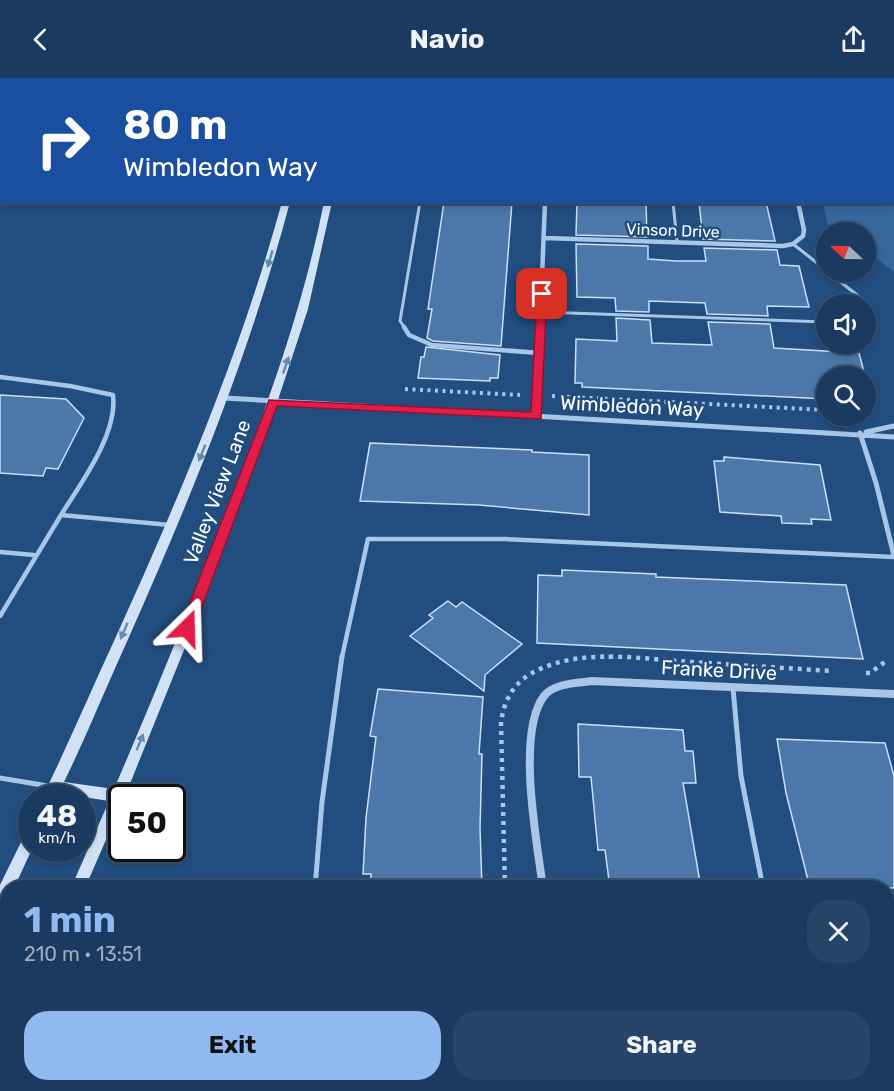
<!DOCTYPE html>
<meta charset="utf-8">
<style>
body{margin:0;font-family:Rubik,sans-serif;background:#274568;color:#f1f3f6;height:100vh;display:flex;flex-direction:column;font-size:22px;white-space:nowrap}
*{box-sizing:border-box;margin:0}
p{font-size:20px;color:#9fadbd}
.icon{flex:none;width:33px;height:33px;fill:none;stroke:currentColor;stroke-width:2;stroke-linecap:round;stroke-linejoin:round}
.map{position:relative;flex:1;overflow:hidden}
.sheet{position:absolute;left:0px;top:802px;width:894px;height:212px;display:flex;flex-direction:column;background:#1a3a5f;border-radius:24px 24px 0 0;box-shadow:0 3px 9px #0003,0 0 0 2px #385474}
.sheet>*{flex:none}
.guide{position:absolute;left:0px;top:0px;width:894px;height:126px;box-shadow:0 3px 9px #0003,0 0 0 2px #385474;background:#1a4fa0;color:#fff;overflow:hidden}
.needle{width:39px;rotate:292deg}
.tools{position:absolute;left:816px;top:144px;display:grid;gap:12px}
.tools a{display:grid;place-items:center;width:60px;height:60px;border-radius:50%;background:#1a3a5f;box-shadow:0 3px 9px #0003,0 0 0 2px #385474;font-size:30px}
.speed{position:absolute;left:18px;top:706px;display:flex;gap:12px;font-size:30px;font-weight:700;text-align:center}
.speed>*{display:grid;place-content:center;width:78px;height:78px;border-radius:50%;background:#1a3a5f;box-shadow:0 3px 9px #0003,0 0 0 2px #385474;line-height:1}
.speed small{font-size:15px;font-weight:400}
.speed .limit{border:3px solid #111;border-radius:9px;background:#fff;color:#111}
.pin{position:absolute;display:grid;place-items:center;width:51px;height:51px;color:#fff;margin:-26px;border-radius:12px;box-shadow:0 3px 9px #0006}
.me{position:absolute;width:66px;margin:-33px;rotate:22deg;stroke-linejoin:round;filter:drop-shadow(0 0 4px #0008)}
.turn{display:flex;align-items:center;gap:21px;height:126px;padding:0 24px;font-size:27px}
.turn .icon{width:78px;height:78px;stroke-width:2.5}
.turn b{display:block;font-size:42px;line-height:51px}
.round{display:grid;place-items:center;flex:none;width:63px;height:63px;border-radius:24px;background:#274568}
.summary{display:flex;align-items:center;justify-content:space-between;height:102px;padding:0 24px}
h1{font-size:36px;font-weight:700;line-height:45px;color:#90b9f0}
.button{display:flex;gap:12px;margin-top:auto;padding:12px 24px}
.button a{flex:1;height:69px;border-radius:24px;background:#90b9f0;color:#111;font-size:24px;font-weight:700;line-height:69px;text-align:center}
.button a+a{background:#274568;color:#f1f3f6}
header{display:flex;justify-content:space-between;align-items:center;height:78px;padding:0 24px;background:#1a3a5f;font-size:27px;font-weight:700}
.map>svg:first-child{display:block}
</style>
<header><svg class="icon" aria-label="back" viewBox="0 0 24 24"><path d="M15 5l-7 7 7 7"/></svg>Navio<svg class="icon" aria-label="share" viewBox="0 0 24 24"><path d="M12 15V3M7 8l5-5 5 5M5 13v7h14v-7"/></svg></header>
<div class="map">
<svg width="894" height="1013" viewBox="0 0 894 1013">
<rect width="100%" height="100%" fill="#224d7f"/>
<path fill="#36679d" d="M893 107H894V194L866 172V154H829L823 125 892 124Z"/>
<path fill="#4b77a9" stroke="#cbdff5" stroke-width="1.5" d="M444 124H512L501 268 433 263 427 260 432 231H428Z
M577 124H646L647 159 576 157Z
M699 124H766L775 163 703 161Z
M576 166 648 168V181L676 183H706L704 170 777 172 780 187 799 188 809 229 767 228 768 238 707 236 705 225 649 223V234L616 233 615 220 577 219Z
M616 240 650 242 652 265 712 267 708 244 770 246 774 270 859 275 865 298H826V321L582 309V305H575L576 261 617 263Z
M426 269 500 277 498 300H490V303L418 300 421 279H424Z
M0 317 66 321 84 340 58 391 46 390 43 398 0 395Z
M370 365 532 372V374L589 377V437L479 427 360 423Z
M724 379 820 387 831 442 811 441 812 446 782 445 781 438 720 434 714 383H724Z
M562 492 656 496V499L846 507 863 581 537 565 538 497 562 498Z
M448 523 456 529 462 524 522 566 485 597 484 613 410 558 433 540 429 537Z
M378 611 483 619 479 676H482L480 750 482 810H371V796H363L366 740 376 659 370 658Z
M578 646 683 652 685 673H693L696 705H683L701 810H610L605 772H598L591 699H579Z
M777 661 885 665 894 698V810H810L786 715Z"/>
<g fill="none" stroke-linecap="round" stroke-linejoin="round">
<path stroke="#a8c6e7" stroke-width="4" stroke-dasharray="3 4.5" stroke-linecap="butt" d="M405 311 520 317
M552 318 826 332
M601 579H610"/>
<path stroke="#a8c6e7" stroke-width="4.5" stroke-dasharray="4 5" stroke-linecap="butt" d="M866 595H870L886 583
M505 810 501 645C504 621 515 602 538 592 584 570 641 581 691 584 738 587 785 590 832 593
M536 1006 537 1013"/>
<path stroke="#a8c6e7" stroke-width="3" d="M673 124 677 164
M793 166 826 192
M828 194 862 221 860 226
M541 234 826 244
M405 250 400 243 420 124"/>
<path stroke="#a8c6e7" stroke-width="4.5" d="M404 249 409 257 432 267 540 275
M0 299 70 308 113 317C118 356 81 405 61 437L170 447
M0 474 34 477
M0 538 61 437
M342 579 368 461H505L894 479"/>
<path stroke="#a8c6e7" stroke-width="5" d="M733 610 741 698 763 810
M0 700 54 709
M315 810 322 724 342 578
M308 1006V1013
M835 1006 837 1013"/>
<path stroke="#a8c6e7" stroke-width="4.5" d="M865 0 894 1
M544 160 783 168 793 166 803 158 804 152 798 124
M540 250 545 124"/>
<path stroke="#a8c6e7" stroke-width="5" d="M224 320 894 359
M536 338 540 249
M866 354 894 348
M860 355 876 405 894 478"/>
<path stroke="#a8c6e7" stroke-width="8" d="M543 810C537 765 516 655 544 618 554 605 578 605 592 603L894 616
M581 1006 583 1013"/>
<path fill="#d2e2f6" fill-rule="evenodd" d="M305 0H313V2H305Z
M344 0H352L344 2Z
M282 124H290C250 275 192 417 129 559 107 607 87 657 64 704L114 711C156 614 196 515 233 416 270 320 304 225 324 124H332L308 231 274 334 211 505 125 718 122 720V725L85 810H71L109 723 58 715 56 720H42C67 669 90 615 114 563 179 420 240 276 282 124Z
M32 750V771L14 810H8V823L5 828 0 830V807L27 752Z
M8 991V1006H14L11 1013H0V998L2 993Z"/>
</g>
<defs><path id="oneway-solid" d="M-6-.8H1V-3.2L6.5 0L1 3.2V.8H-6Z" transform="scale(1.5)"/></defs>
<g fill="#6889af">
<use href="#oneway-solid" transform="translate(270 181) rotate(106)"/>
<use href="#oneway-solid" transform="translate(286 287) rotate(-71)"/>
<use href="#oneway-solid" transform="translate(202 375) rotate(112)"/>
<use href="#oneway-solid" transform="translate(124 553) rotate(114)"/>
<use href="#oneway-solid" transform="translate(140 664) rotate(-68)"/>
</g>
<path fill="#e11d48" stroke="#92132f" stroke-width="1.5" d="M542 212 547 216 541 341 277 328 194 550 187 556 182 554 180 550 269 322 531 334 537 216Z"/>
<g text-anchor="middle" stroke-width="5" stroke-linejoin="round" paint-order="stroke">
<g font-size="16" fill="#fff" stroke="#224d7f">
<text transform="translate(673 152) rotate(2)" y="6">Vinson Drive</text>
</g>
<g font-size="20" fill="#fff" stroke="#224d7f">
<text transform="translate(632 328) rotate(3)" y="7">Wimbledon Way</text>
<text transform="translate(217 414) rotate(-69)" y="7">Valley View Lane</text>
<text transform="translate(719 592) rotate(3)" y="7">Franke Drive</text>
</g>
</g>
</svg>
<div class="tools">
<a><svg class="needle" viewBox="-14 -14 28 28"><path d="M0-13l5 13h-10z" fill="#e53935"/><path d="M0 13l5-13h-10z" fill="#9fadbd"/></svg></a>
<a><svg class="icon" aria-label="sound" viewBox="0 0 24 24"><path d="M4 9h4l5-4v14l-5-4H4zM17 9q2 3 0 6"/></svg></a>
<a><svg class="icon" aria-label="search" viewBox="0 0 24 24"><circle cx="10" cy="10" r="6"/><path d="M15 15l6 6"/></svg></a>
</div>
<div class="speed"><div>48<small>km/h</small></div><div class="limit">50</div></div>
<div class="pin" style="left:542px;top:216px;background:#d93025"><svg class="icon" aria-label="arrive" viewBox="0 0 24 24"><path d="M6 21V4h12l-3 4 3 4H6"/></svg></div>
<svg class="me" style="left:187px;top:550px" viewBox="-20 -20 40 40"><path d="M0-17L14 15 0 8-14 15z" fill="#e11d48" stroke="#fff" stroke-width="4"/></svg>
<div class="guide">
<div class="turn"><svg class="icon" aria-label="right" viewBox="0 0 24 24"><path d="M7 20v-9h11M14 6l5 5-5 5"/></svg><div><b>80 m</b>Wimbledon Way</div></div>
</div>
<section class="sheet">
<div class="summary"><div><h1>1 min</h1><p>210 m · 13:51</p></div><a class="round"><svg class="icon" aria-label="close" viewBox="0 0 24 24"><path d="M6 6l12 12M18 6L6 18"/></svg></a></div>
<div class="button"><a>Exit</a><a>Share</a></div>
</section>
</div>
